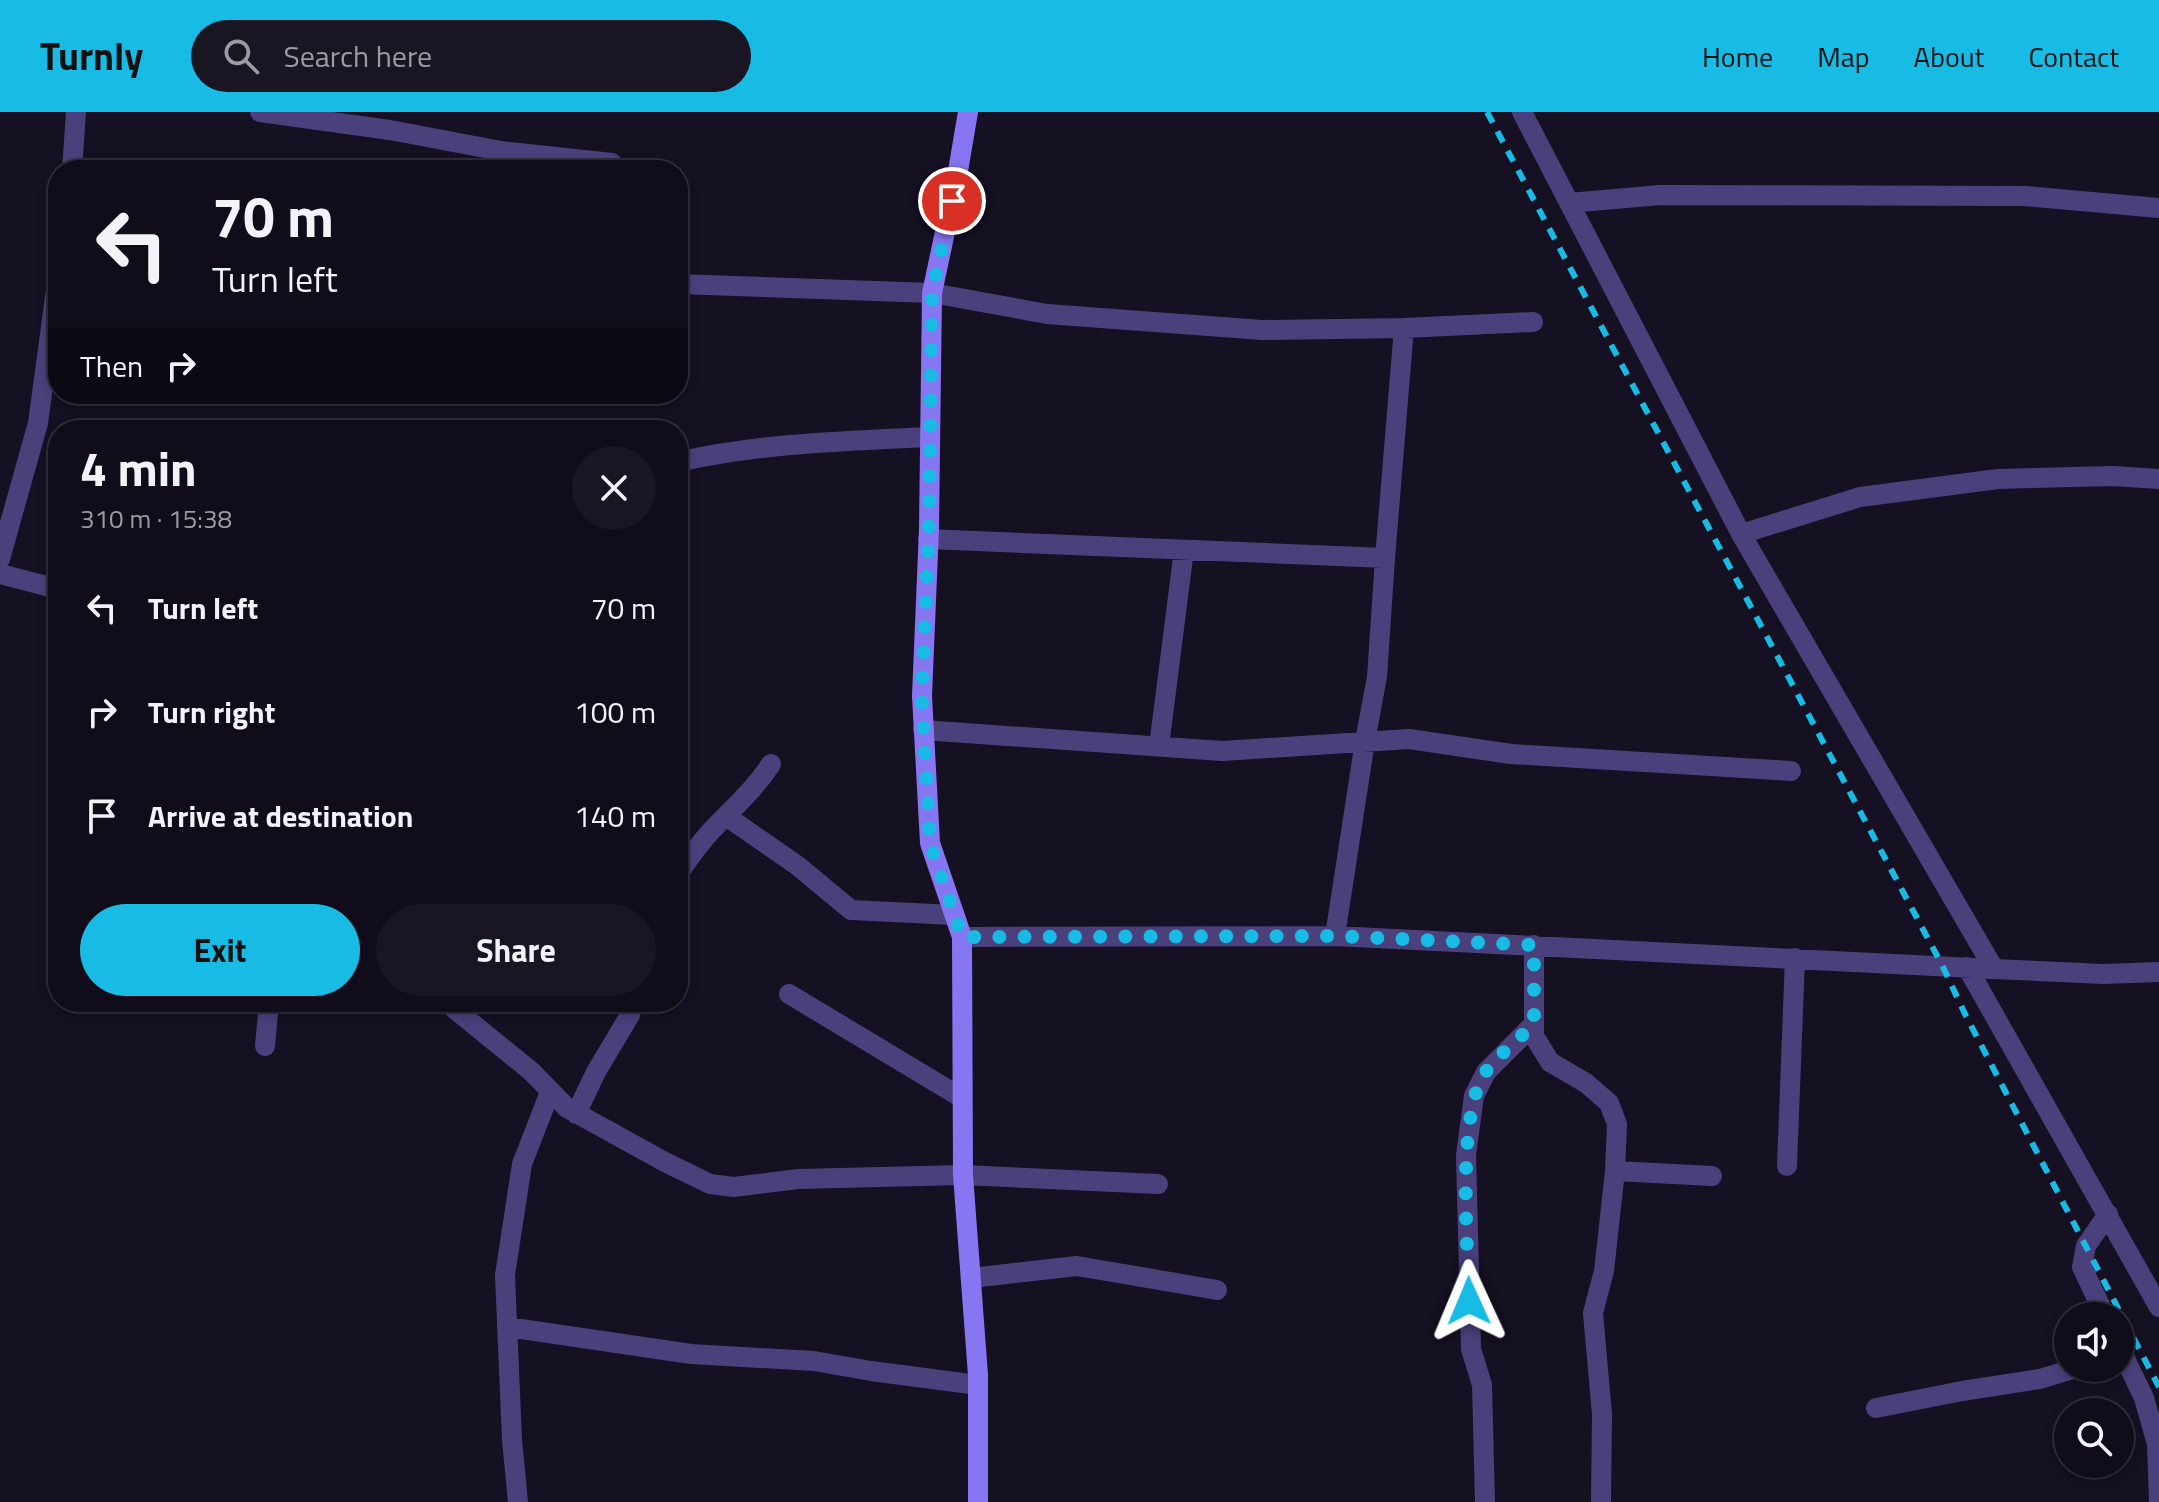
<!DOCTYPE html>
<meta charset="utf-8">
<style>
body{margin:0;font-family:"Titillium Web",sans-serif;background:#191523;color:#f1f3f6;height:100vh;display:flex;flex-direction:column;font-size:30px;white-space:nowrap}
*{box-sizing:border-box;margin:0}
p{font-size:26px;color:#9c9ba2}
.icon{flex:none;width:44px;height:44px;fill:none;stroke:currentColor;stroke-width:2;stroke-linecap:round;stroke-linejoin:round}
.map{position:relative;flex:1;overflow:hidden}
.sheet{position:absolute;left:48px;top:308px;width:640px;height:592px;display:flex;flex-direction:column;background:#100c1a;border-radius:32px;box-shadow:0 4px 12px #0003,0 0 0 2px #302c39}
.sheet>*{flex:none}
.guide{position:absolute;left:48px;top:48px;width:640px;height:244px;border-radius:32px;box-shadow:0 4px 12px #0003,0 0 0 2px #302c39;background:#100c1a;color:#f1f3f6;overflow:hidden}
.tools{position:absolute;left:2054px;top:1190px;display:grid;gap:16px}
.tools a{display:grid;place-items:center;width:80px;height:80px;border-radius:50%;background:#100c1a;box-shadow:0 4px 12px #0003,0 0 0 2px #302c39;font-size:40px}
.pin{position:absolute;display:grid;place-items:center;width:68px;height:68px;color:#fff;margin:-34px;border:4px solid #fff;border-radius:50%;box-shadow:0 2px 8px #0007}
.me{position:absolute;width:88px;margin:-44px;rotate:359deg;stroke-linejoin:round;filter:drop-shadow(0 0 6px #0008)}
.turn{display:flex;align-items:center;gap:28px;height:168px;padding:0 32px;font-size:36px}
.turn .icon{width:104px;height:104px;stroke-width:2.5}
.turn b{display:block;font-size:56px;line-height:68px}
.then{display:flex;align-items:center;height:76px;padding:0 32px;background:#0003;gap:16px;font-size:30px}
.round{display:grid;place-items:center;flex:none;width:84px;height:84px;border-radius:42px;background:#191523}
.overview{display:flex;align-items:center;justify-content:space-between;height:136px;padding:0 32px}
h1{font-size:48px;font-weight:700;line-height:60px}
.button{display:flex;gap:16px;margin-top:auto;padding:16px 32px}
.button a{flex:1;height:92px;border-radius:48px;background:#18bbe4;color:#111;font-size:32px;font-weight:700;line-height:92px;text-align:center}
.button a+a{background:#191523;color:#f1f3f6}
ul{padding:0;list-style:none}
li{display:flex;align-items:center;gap:24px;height:104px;padding:0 32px}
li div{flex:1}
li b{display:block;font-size:30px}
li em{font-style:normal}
header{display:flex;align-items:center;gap:48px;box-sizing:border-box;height:112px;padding:0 40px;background:#18bbe4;color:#111}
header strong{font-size:38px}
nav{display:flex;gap:44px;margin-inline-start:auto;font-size:28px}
.search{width:560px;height:72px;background:#191523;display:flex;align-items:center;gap:20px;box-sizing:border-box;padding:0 28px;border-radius:44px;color:#9c9ba2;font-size:30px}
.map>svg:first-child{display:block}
</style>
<header>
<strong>Turnly</strong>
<div class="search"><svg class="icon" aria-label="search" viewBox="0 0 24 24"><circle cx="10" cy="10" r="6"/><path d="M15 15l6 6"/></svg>Search here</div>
<nav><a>Home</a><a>Map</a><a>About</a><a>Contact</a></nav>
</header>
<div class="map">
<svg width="2159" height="1390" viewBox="0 0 2159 1390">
<rect width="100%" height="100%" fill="#151022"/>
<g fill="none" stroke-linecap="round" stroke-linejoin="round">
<path stroke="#49407c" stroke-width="20" d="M260 0 390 18 501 39 612 51
M72 58 76 0
M1569 91 1660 83 2025 84 2159 96
M678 172 932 181 1047 202 1262 218 1404 216 1533 210
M678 350C761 331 845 329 930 325
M1741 422 1860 385 1998 367 2113 364 2159 367
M928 427 1385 446
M0 447 38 311 58 163
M0 462 58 477
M923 618 1222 639 1409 627 1511 642 1791 659
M1159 634 1184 438
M726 704 798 754 851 798 954 803
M678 762C689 747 700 730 713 717 734 695 755 677 771 652
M1335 824 1365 629 1377 565 1385 446 1404 216
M962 825 1335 824 1994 857 1741 422 1522 0
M1534 833V924L1550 950 1586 971 1609 991 1617 1012 1615 1059 1604 1159 1593 1201 1602 1302 1601 1390
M1967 855 2159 1195
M1994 857 2103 862 2159 860
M789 882 962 986
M446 890 532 960 567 996 665 1050 710 1072 734 1075 798 1067 963 1063 1158 1072
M265 934 269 890
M576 1002 596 960 630 903 633 890
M1787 1054 1795 846
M1615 1059 1712 1064
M971 1166 1077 1154 1217 1178
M2105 1204 2082 1155 2086 1134 2108 1102
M507 1215 691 1242 814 1249 871 1259 978 1273
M2120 1236 2144 1286 2157 1332 2159 1390
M1876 1296 1962 1279 2040 1267 2076 1256
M518 1390 512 1328 505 1163 522 1052 550 980
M1485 1390 1482 1273 1471 1237 1466 1043 1474 984 1486 960 1534 912"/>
<path stroke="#8676f1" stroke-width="20" d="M968 0 958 59 932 181 929 417 922 584 930 731 962 825 963 1063 978 1263V1390"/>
<path stroke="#18bbe4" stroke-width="6" stroke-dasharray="12 10" stroke-linecap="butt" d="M1487 0 1942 853 1965 902 2159 1275"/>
</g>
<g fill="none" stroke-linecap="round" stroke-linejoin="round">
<path stroke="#18bbe4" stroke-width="14" stroke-dasharray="0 25.2" d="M952 89 932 181 929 417 922 584 930 731 962 825 1335 824 1534 833V912C1521 925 1495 946 1485 961 1456 1004 1468 1134 1469 1189"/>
</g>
</svg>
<div class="tools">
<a><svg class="icon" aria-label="sound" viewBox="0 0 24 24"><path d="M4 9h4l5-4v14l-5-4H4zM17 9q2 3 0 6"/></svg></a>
<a><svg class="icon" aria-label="search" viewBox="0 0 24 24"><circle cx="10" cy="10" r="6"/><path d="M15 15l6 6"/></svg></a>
</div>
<div class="pin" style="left:952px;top:89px;background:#d93025"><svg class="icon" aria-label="arrive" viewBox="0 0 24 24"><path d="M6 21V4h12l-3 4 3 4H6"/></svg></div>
<svg class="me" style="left:1469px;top:1189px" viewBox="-20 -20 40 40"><path d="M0-17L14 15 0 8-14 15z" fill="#18bbe4" stroke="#fff" stroke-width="4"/></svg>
<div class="guide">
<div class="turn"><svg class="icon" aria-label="left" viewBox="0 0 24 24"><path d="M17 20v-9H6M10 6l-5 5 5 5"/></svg><div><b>70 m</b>Turn left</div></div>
<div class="then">Then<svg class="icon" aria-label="right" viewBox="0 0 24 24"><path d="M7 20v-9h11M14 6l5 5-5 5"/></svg></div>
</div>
<section class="sheet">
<div class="overview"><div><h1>4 min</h1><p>310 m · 15:38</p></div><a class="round"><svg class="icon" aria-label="close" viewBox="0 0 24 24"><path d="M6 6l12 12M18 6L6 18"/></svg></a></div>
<ul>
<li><svg class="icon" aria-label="left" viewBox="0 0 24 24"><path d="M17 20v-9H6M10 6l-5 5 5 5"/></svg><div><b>Turn left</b></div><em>70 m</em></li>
<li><svg class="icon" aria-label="right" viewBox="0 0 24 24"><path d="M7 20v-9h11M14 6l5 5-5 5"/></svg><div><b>Turn right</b></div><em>100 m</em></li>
<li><svg class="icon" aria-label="arrive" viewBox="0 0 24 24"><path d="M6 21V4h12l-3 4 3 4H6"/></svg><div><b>Arrive at destination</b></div><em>140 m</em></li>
</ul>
<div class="button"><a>Exit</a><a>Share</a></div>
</section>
</div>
